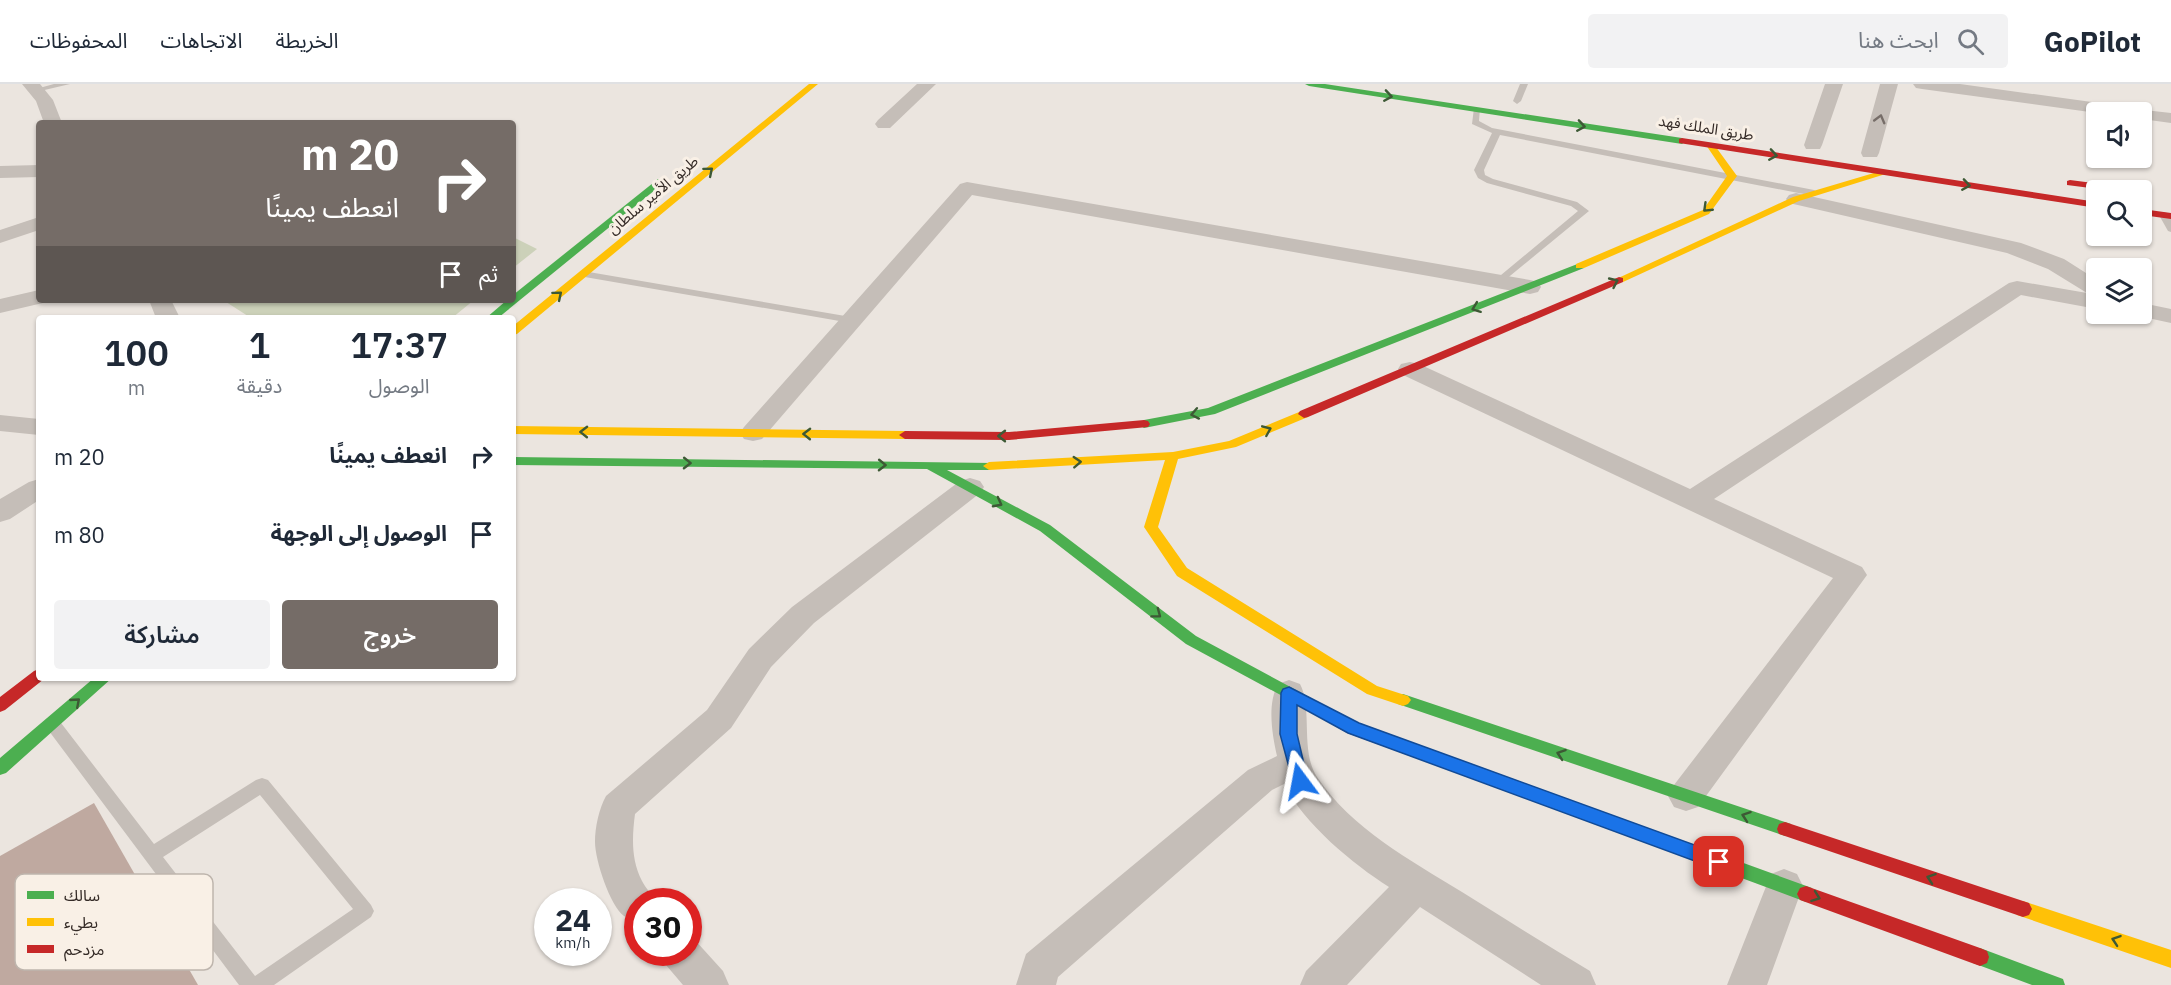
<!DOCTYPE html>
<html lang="ar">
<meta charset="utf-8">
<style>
body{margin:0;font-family:"IBM Plex Sans","Noto Sans Arabic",sans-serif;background:#f2f2f3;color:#1f2937;direction:rtl;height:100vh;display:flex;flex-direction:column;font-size:22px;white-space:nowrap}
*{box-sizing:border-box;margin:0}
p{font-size:20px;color:#747a83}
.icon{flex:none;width:33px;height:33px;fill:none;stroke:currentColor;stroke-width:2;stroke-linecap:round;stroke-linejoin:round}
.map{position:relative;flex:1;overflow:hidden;direction:ltr}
.details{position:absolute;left:36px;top:231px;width:480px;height:366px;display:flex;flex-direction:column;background:#fff;border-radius:6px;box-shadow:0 2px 4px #0004;direction:rtl}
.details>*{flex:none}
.guide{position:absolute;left:36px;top:36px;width:480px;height:183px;border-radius:6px;box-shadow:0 2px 4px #0004;direction:rtl;background:#756c67;color:#fff;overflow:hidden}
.tools{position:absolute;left:2086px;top:18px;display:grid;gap:12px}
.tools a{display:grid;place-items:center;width:66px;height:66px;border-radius:6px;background:#fff;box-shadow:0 2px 4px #0004;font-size:30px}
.speed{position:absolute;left:534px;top:804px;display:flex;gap:12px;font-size:30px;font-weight:700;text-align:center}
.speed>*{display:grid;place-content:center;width:78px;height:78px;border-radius:50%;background:#fff;box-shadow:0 2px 4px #0004;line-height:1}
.speed small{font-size:15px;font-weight:400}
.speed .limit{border:9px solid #d22;background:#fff;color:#111}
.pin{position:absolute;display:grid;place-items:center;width:51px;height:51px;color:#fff;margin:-26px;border-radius:12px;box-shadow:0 3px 9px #0006}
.me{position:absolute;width:66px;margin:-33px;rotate:347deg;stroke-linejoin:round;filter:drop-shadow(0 0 4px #0008)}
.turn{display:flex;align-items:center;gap:21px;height:126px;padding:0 18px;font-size:27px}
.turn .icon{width:78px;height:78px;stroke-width:2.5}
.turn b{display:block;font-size:42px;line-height:51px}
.then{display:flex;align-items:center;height:57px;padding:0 18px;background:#0003;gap:12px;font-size:22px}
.eta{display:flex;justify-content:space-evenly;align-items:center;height:102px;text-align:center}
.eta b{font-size:36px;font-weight:600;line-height:42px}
.primary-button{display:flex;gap:12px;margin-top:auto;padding:12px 18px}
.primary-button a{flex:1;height:69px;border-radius:6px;background:#756c67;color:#fff;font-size:24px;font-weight:600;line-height:69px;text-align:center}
.primary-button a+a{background:#f2f2f3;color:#1f2937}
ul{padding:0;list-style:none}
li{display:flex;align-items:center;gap:18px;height:78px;padding:0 18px}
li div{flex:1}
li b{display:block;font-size:22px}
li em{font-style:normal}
header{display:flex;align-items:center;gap:36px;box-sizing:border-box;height:84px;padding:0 30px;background:#fff;border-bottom:2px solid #e0e1e3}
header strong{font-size:28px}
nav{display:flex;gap:33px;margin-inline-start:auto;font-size:21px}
.search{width:420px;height:54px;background:#f2f2f3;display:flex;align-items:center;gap:15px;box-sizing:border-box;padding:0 21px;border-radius:6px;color:#747a83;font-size:22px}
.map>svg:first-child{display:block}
</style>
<header>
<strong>GoPilot</strong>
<div class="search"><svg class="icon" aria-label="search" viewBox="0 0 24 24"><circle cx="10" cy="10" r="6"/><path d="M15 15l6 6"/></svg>ابحث هنا</div>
<nav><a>الخريطة</a><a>الاتجاهات</a><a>المحفوظات</a></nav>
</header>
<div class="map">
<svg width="2171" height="901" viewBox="0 0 2171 901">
<rect width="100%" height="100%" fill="#ebe5df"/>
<path fill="#ccd1b9" d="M513 153 537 165 513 184Z
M223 216H474L452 234H251Z"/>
<path fill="#bfa9a0" d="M94 719 198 901H0V772Z"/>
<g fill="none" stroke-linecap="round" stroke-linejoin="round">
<path fill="#c5beb8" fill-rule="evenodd" d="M54 0H70L36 8 32 6Z
M1520 0H1528L1521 17 1517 20 1513 17Z
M1474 24H1480L1479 37 1492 44 1814 106 1819 109 1814 112 1500 51 1484 86 1485 91 1493 95 1577 118 1589 127 1499 201 1494 198 1495 196 1578 127 1571 122 1487 99 1478 94 1474 86 1492 49 1472 40Z
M2164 128 2167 129 2171 135V148L2168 147 2159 131Z
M583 187 851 233 856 236 851 239 579 192 578 190Z
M52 633 58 635 154 760 256 696 262 694 268 696 371 821 374 827 371 833 274 901H239L46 643 44 639 46 635ZM260 711 353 825 255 892 163 773Z"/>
<path fill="#c5beb8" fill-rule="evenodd" d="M22 0H40L53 16 62 39H44L36 17Z
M917 0H936L890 44H878L875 40 878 36Z
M1825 0H1843L1822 61 1820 65H1806L1804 61Z
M1880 0H1898L1879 69 1877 73H1863L1861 69Z
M1913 0H1960L2128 23C2141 26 2156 27 2171 29V39L2142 35V28L2097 29 1922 5 1916 4Z
M39 81V93L0 94V82Z
M967 98 1530 196 1538 198 1541 203 1538 208 1530 210 972 111 762 355 753 357 744 355 740 349 744 343 960 100Z
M1796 109 2021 159 2064 175 2097 196V225L2021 211 1714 415 1862 483 1867 491 1698 723 1686 727 1674 723 1668 712 1674 701 1833 494 1401 290 1398 285 1401 280 1410 278 1419 280 1690 405 2009 199 2017 197 2087 209 2048 185 2007 169 1789 119 1786 115 1789 111Z
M39 133V146L0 159V146Z
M39 206V216H48L47 218 0 229V215Z
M149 216H171L180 234H156Z
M2142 219 2171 225V239L2134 231 2142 230Z
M0 331 39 335V351L0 347Z
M970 394 980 397 984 403 980 409 814 539 771 583 731 644 635 730C632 753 631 776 642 797 646 805 652 810 656 818H638V837C633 836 628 834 624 832 610 822 595 776 595 758 595 743 599 725 606 712L707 626 749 565 792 523 960 397Z
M39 395V416L10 435 0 438V415L29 398Z
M1289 596 1300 600C1313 624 1300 667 1317 693 1352 745 1410 776 1462 808 1505 835 1547 861 1590 887L1596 901H1541L1420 823 1347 901H1300L1306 887 1389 803C1353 780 1304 740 1284 700L1272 706 1058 893 1056 901H1016L1026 870 1248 686 1277 672C1272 650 1267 620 1278 600Z
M1784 785 1797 790 1803 802 1767 901H1727L1771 790Z
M688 853 694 855 723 887 729 901H683L666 881 661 868H688Z"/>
<path fill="#4caf50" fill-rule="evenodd" d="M1305 0H1325L1682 54 1686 57 1682 60 1309 2Z
M658 95 666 97 498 234H486L507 216H513V211Z
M1580 179 1584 180V184L1215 330 1144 344 1138 340 1144 336 1208 324Z
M513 373 993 379 995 382 989 386H947L1050 441 1196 552 1309 613 1312 617 1309 621 1304 623 1299 621 1186 560 1040 447 927 385 513 381Z
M94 594H112L6 689 0 691V674Z
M1403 610 1785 738 1791 740 1793 745 1791 750 1785 752 1398 620 1395 616 1398 612Z
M1537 704 1812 804 1815 810 1812 816 1806 818 1531 716 1529 711 1531 706Z
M1980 864 2063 895 2065 901H2032L1973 879 1971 873 1973 867Z"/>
<path fill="#ffc107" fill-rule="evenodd" d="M809 0H818L517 250 513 251V242Z
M1707 59H1713L1737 92 1709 130 1584 184H1576V180L1703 126 1727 92 1706 61Z
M1884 86 1892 88 1799 117 1623 198H1615L1614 196 1793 113Z
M1304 326 1310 330 1308 333 1236 363 1178 375 1158 443 1187 484 1377 602 1408 612 1411 616 1408 620 1403 622 1367 610 1177 492 1144 443 1165 376 989 386 983 382 989 378 1173 368 1229 357Z
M513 342 905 347 911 351 905 355 513 350Z
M2023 817 2171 866V884L2017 831 2014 825 2017 819Z"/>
<path fill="#c62828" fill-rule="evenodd" d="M1682 54 2097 118V124L1679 59V55Z
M2070 96 2124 103 2129 106H2106L2067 101V97Z
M2142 125 2171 129V135L2142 131Z
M1619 193 1623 194V198L1308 333 1304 334 1298 330 1300 327Z
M1144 336 1148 337 1150 340 1148 343 1009 356 905 355 899 351 905 347 1009 348Z
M39 585V594L44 595 5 626 0 628V613L34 587Z
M1304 611 1359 639 1543 706 1545 711 1543 716 1537 718 1347 649 1299 621 1296 617 1299 613Z
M1785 738 2023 817 2029 819 2032 825 2029 831 2023 833 1779 750 1777 745 1779 740Z
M1806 802 1980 864 1987 867 1989 873 1987 879 1980 882 1800 816 1797 810 1800 804Z"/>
</g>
<defs><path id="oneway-chevron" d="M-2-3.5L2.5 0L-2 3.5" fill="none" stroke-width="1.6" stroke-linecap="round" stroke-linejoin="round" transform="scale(1.5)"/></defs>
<g stroke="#3d5935">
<use href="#oneway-chevron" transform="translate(1388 12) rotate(9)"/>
<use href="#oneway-chevron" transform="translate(1581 42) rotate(9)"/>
<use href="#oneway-chevron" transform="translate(1773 71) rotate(9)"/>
<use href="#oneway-chevron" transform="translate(709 87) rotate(-40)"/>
<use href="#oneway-chevron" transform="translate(1966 101) rotate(9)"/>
<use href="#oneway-chevron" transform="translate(1707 124) rotate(136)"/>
<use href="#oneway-chevron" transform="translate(1614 198) rotate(-25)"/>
<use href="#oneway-chevron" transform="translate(558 211) rotate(-40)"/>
<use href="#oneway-chevron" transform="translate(1476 224) rotate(159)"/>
<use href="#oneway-chevron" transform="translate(1195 330) rotate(169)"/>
<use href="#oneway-chevron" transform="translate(1267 346) rotate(-23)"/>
<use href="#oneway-chevron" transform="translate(584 348) rotate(-179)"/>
<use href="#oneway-chevron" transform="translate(807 350) rotate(-179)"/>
<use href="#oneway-chevron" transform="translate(1002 352) rotate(180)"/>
<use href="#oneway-chevron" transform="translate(1077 378) rotate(-3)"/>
<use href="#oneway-chevron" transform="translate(687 379) rotate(1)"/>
<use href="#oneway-chevron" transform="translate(882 381) rotate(1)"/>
<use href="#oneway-chevron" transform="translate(998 419) rotate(28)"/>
<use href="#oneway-chevron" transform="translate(1157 530) rotate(37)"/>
<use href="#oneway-chevron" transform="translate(76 618) rotate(-41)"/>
<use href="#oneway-chevron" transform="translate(1561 670) rotate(-161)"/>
<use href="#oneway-chevron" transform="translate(1746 732) rotate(-161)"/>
<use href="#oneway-chevron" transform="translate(1931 794) rotate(-161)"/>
<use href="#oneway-chevron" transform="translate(1816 813) rotate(20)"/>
<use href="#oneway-chevron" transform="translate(2116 856) rotate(-161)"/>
</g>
<use stroke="#766d68" href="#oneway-chevron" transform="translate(1880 35) rotate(-75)"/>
<path fill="#1a73e8" stroke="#114b97" stroke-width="1.5" d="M1289 603 1359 639 1725 772 1728 778 1725 783 1719 786 1348 649 1297 621V650L1308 697 1306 702 1300 704 1294 702 1280 650 1281 609 1283 605Z"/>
<g text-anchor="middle" stroke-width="6" stroke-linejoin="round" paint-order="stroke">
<g font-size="15" fill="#352b27" stroke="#f9f0e6">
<text transform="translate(1706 44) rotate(9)" y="5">طريق الملك فهد</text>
<text transform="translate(653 111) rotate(-40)" y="5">طريق الأمير سلطان</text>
</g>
</g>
<rect x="15" y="790" width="198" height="96" rx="9" fill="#f9f0e6" stroke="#beb5ad" stroke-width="1.5"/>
<rect x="27" y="807" width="27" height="8" fill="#4caf50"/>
<rect x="27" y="834" width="27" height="8" fill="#ffc107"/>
<rect x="27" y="861" width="27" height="8" fill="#c62828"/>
<g font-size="16" fill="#352b27">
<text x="64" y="817">سالك</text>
<text x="64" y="844">بطيء</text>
<text x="64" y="871">مزدحم</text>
</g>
</svg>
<div class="tools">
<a><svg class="icon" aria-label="sound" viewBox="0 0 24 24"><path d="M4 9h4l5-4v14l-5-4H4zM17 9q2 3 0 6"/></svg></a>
<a><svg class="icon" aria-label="search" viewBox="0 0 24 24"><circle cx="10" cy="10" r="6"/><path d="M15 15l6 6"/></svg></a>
<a><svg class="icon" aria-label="layers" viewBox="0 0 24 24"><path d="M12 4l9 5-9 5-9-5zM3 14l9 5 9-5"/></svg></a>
</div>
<div class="speed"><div>24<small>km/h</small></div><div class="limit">30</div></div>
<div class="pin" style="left:1719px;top:778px;background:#d93025"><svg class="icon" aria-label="arrive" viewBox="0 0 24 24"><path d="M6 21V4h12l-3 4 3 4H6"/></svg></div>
<svg class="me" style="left:1300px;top:697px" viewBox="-20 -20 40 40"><path d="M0-17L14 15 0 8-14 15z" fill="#1a73e8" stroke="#fff" stroke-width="4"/></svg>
<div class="guide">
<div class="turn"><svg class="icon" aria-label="right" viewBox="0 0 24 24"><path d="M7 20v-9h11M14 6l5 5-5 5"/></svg><div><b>20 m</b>انعطف يمينًا</div></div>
<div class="then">ثم<svg class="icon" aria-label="arrive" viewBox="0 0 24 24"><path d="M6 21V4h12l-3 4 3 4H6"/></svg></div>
</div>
<section class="details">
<div class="eta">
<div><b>17:37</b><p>الوصول</p></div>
<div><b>1</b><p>دقيقة</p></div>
<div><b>100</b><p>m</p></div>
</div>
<ul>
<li><svg class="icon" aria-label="right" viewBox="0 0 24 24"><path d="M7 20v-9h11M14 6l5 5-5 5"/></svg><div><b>انعطف يمينًا</b></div><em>20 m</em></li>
<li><svg class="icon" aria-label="arrive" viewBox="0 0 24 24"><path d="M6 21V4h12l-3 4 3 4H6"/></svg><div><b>الوصول إلى الوجهة</b></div><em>80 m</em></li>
</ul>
<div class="primary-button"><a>خروج</a><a>مشاركة</a></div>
</section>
</div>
